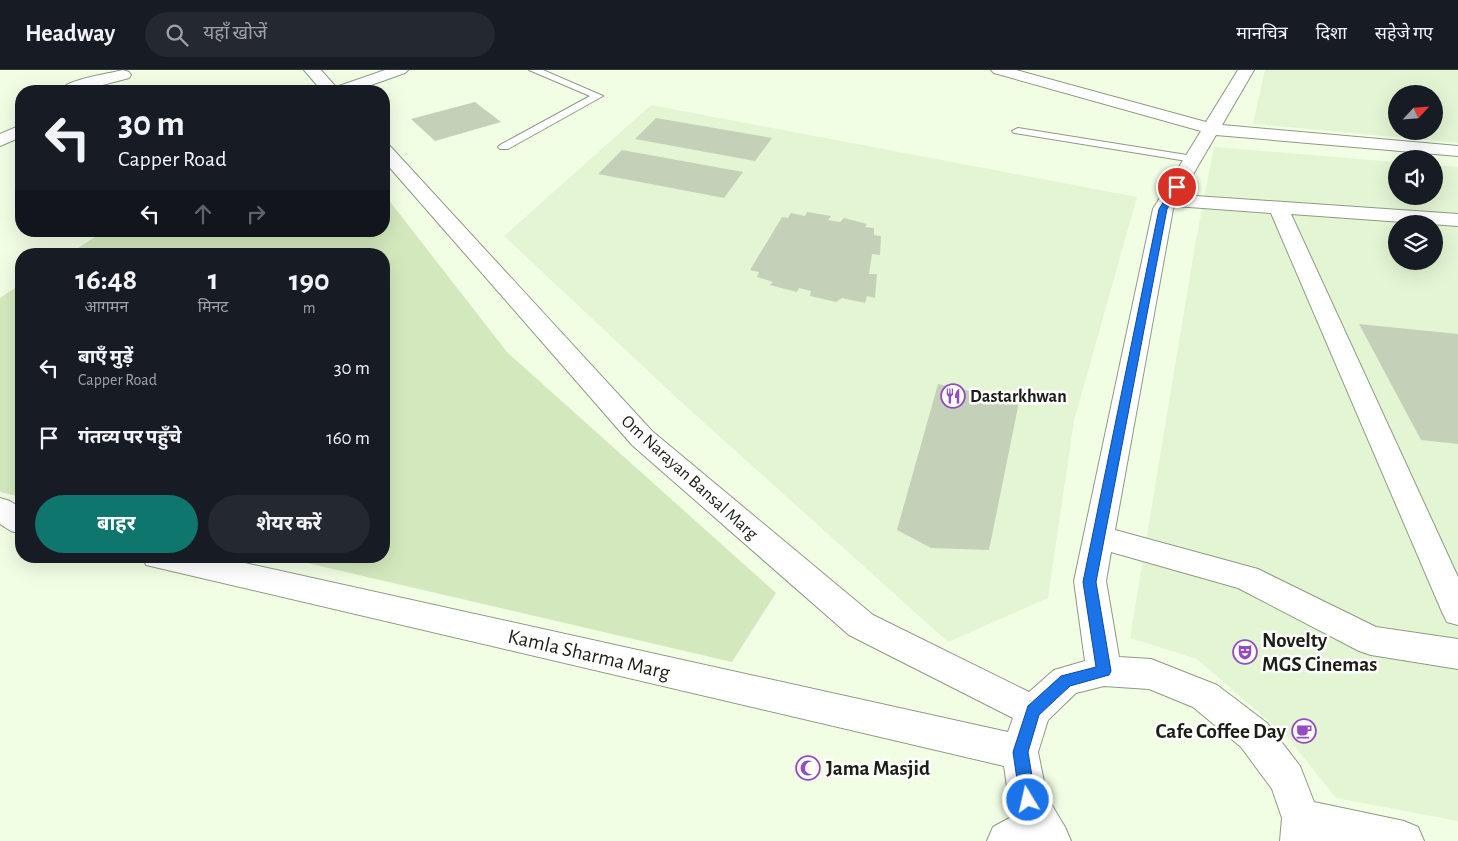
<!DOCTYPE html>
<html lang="hi">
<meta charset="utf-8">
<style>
body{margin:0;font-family:"Alegreya Sans","Noto Sans Devanagari",sans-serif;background:#242831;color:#f1f3f6;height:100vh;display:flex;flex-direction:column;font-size:19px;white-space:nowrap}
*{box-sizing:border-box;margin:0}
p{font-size:16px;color:#9ea1a6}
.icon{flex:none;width:28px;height:28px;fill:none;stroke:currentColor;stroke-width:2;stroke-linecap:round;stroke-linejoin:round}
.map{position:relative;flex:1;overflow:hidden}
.side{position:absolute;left:15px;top:178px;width:375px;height:315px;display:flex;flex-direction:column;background:#171b24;border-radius:20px;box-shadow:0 5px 20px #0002}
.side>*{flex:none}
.top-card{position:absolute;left:15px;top:15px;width:375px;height:152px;border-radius:20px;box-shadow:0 5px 20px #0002;background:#171b24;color:#f1f3f6;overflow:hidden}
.needle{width:32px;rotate:64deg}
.controls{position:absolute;left:1388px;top:15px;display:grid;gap:10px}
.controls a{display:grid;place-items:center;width:55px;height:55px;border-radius:50%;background:#171b24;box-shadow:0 5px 20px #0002;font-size:25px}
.pin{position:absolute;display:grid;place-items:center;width:42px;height:42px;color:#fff;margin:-21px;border:2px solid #fff;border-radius:50%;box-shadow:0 1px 5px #0007}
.me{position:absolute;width:55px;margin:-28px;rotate:351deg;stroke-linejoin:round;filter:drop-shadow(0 0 4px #0008)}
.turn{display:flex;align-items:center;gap:18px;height:105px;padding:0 20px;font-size:22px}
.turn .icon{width:65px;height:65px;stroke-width:2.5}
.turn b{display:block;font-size:35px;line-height:42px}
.lanes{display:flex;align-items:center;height:48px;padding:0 20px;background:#0003;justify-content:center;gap:25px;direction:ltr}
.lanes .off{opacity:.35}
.eta{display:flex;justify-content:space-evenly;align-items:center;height:85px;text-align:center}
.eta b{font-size:30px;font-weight:700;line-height:35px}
.primary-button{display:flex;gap:10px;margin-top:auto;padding:10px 20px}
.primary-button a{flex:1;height:58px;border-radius:30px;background:#0f766e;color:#fff;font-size:20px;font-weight:700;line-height:58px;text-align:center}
.primary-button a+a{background:#242831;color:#f1f3f6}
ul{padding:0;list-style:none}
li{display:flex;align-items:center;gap:15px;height:70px;padding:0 20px}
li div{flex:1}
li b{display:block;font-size:19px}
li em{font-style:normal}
header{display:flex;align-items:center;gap:30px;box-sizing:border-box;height:70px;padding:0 25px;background:#171b24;border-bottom:1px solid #363941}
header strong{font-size:24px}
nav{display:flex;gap:28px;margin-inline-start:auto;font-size:18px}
.search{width:350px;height:45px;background:#242831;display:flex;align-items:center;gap:12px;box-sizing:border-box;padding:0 18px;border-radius:28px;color:#9ea1a6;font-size:19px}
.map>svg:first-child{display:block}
</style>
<header>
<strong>Headway</strong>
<div class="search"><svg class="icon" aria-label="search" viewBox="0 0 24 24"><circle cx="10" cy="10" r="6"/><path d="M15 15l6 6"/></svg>यहाँ खोजें</div>
<nav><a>मानचित्र</a><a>दिशा</a><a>सहेजे गए</a></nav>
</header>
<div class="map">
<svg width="1458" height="771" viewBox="0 0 1458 771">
<rect width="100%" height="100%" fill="#f1fee4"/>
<path fill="#e4f5d4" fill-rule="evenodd" d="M1265 0H1458V73L1253 54ZM1396 24H1434V61H1396Z
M651 35 1137 127 1074 351 1048 528 948 572 680 331 504 166Z
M1214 77 1396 92V126H1434V95L1458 97V751L1336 728 1288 668 1197 589 1130 568 1194 181ZM1396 154H1434V191H1396Z"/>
<path fill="#d3e9bd" d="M384 124 507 282 776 523 732 592 277 486H384V184H69L104 161H384Z
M21 214V427L0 422V228Z"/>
<path fill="#c4d1b8" d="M475 32 501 52 435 71 411 49Z
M656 48 772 68 755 91 635 69Z
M622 80 743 102 724 128 598 104Z
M807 142 831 146 828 150 840 152 844 148 867 154 865 157 874 158V165L881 166 880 185 872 184 869 204H877L875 228 867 226 865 233 842 228 836 232 810 226 811 221 799 218 797 222 770 215 773 212 757 207 759 202 750 200 782 147 788 148 791 143 805 146Z
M1359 254 1458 264V374L1421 370Z
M938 314 1019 332 989 480 931 478 897 460Z"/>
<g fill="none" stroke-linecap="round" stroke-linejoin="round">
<g stroke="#8e9b83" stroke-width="2">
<path id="lane" d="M529 0H543L603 26 508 79H500L498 77 500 75 590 26Z
M1018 58 1193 86 1199 89 1193 92 1014 63 1012 61Z"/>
</g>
<g stroke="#8e9b83" stroke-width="2">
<path id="street" d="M304 0H321L336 17 385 0H408L405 3 354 21H322Z
M991 0H1016L1206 52 1238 0H1254L1222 55 1458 76V86L1216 65 1181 125 1458 144V156L1291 144 1458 507V555L1447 552 1442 542 1271 143 1175 136 1173 139 1115 460 1258 499 1376 557 1458 569V599L1371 585 1359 581 1238 518 1111 482 1106 511 1119 587 1151 589 1217 615 1267 653 1300 696 1314 732 1404 751 1418 757 1424 771H1280L1282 748 1272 719 1241 677 1193 637 1149 619 1104 616 1076 623 1048 650 1038 682 1047 727 1065 757 1071 771H987L993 757 1015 745 1009 730 1004 696 146 495 142 486H213L1008 662 1013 648 849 565 632 375 384 91V75L390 76 652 361 873 545 1029 622 1054 600 1085 591 1074 511 1153 139 1201 61 994 3Z
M0 428 10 431 21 438V464L11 461 0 454Z"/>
</g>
<g stroke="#8e9b83" stroke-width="2">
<path id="secondary" d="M123 0 129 2 131 5 129 8 80 21H59C67 9 108 4 123 0Z
M21 55V67L0 76V64Z"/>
</g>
<use href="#lane" fill="#fff" fill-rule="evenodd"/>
<use href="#street" fill="#fff" fill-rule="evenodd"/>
<use href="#secondary" fill="#fff" fill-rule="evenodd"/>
</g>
<path fill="#1a73e8" stroke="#114b97" d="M1177 114 1181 117 1167 139 1096 512 1111 601 1109 605 1070 616 1039 645 1028 682 1036 730 1034 736 1028 738 1022 736 1020 730 1013 682 1028 636 1061 606 1096 597 1083 512 1159 139 1174 115Z"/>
<defs>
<g id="restaurant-ring" transform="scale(1.25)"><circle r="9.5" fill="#fff" stroke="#934dc1" stroke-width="1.5"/><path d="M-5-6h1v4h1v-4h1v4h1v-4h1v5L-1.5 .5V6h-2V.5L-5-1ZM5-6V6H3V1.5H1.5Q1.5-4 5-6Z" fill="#934dc1"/></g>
<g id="theatre-ring" transform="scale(1.25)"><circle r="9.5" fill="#fff" stroke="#934dc1" stroke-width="1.5"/><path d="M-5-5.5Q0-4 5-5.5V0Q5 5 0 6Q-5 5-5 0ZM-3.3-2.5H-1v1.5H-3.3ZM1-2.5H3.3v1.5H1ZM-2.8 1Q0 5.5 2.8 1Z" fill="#934dc1"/></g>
<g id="cafe-ring" transform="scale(1.25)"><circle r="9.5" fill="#fff" stroke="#934dc1" stroke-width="1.5"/><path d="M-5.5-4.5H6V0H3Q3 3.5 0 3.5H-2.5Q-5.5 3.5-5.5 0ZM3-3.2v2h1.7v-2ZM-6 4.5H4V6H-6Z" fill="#934dc1"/></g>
<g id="mosque-ring" transform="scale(1.25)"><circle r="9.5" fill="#fff" stroke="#934dc1" stroke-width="1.5"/><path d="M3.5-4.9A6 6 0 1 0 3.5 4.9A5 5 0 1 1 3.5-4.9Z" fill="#934dc1"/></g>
</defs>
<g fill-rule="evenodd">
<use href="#restaurant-ring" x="953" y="326"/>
<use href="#theatre-ring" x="1245" y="582"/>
<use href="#cafe-ring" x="1304" y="661"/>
<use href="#mosque-ring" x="808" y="698"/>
</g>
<g text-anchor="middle" stroke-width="5" stroke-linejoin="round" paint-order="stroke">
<g font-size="18" font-weight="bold" fill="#1b1f16" stroke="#fff" text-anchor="start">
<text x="970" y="332">Dastarkhwan</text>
</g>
<g font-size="18" fill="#1b1f16" stroke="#fff">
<text transform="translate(690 407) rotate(42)" y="6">Om Narayan Bansal Marg</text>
</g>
<g font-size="21" font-weight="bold" fill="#1b1f16" stroke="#fff" text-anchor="start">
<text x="1262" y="577">Novelty<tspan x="1262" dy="24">MGS Cinemas</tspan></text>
<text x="1286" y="668" text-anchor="end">Cafe Coffee Day</text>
<text x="826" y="705">Jama Masjid</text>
</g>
<g font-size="21" fill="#1b1f16" stroke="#fff">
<text transform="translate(589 584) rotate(13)" y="7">Kamla Sharma Marg</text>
</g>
</g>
</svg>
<div class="controls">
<a><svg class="needle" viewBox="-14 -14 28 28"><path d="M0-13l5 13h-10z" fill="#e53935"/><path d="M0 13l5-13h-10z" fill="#9ea1a6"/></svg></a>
<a><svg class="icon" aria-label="sound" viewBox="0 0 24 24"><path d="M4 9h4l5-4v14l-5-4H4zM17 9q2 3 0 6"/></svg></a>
<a><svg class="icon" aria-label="layers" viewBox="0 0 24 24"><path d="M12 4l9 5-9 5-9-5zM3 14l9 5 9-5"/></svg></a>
</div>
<div class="pin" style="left:1177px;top:117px;background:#d93025"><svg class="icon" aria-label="arrive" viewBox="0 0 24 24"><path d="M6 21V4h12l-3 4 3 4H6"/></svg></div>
<svg class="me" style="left:1028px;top:730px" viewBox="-20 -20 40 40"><circle r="17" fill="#1a73e8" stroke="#fff" stroke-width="3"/><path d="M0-11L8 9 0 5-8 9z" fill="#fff"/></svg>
<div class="top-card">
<div class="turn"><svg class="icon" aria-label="left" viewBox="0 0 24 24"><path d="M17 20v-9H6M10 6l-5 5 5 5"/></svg><div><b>30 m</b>Capper Road</div></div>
<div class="lanes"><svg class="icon" aria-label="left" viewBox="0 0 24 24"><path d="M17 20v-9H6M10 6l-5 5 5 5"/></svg><svg class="icon off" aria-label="ahead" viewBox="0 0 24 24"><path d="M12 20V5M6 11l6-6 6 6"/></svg><svg class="icon off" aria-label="right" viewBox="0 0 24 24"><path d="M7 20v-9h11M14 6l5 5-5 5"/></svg></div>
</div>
<section class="side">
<div class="eta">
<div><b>16:48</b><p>आगमन</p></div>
<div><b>1</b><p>मिनट</p></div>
<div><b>190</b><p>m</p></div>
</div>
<ul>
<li><svg class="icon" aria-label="left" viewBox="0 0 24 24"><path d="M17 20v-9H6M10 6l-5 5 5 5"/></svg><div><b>बाएँ मुड़ें</b><p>Capper Road</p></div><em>30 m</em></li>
<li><svg class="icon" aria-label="arrive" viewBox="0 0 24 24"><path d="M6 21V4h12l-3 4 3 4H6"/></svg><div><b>गंतव्य पर पहुँचे</b></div><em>160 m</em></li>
</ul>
<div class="primary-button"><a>बाहर</a><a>शेयर करें</a></div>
</section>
</div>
